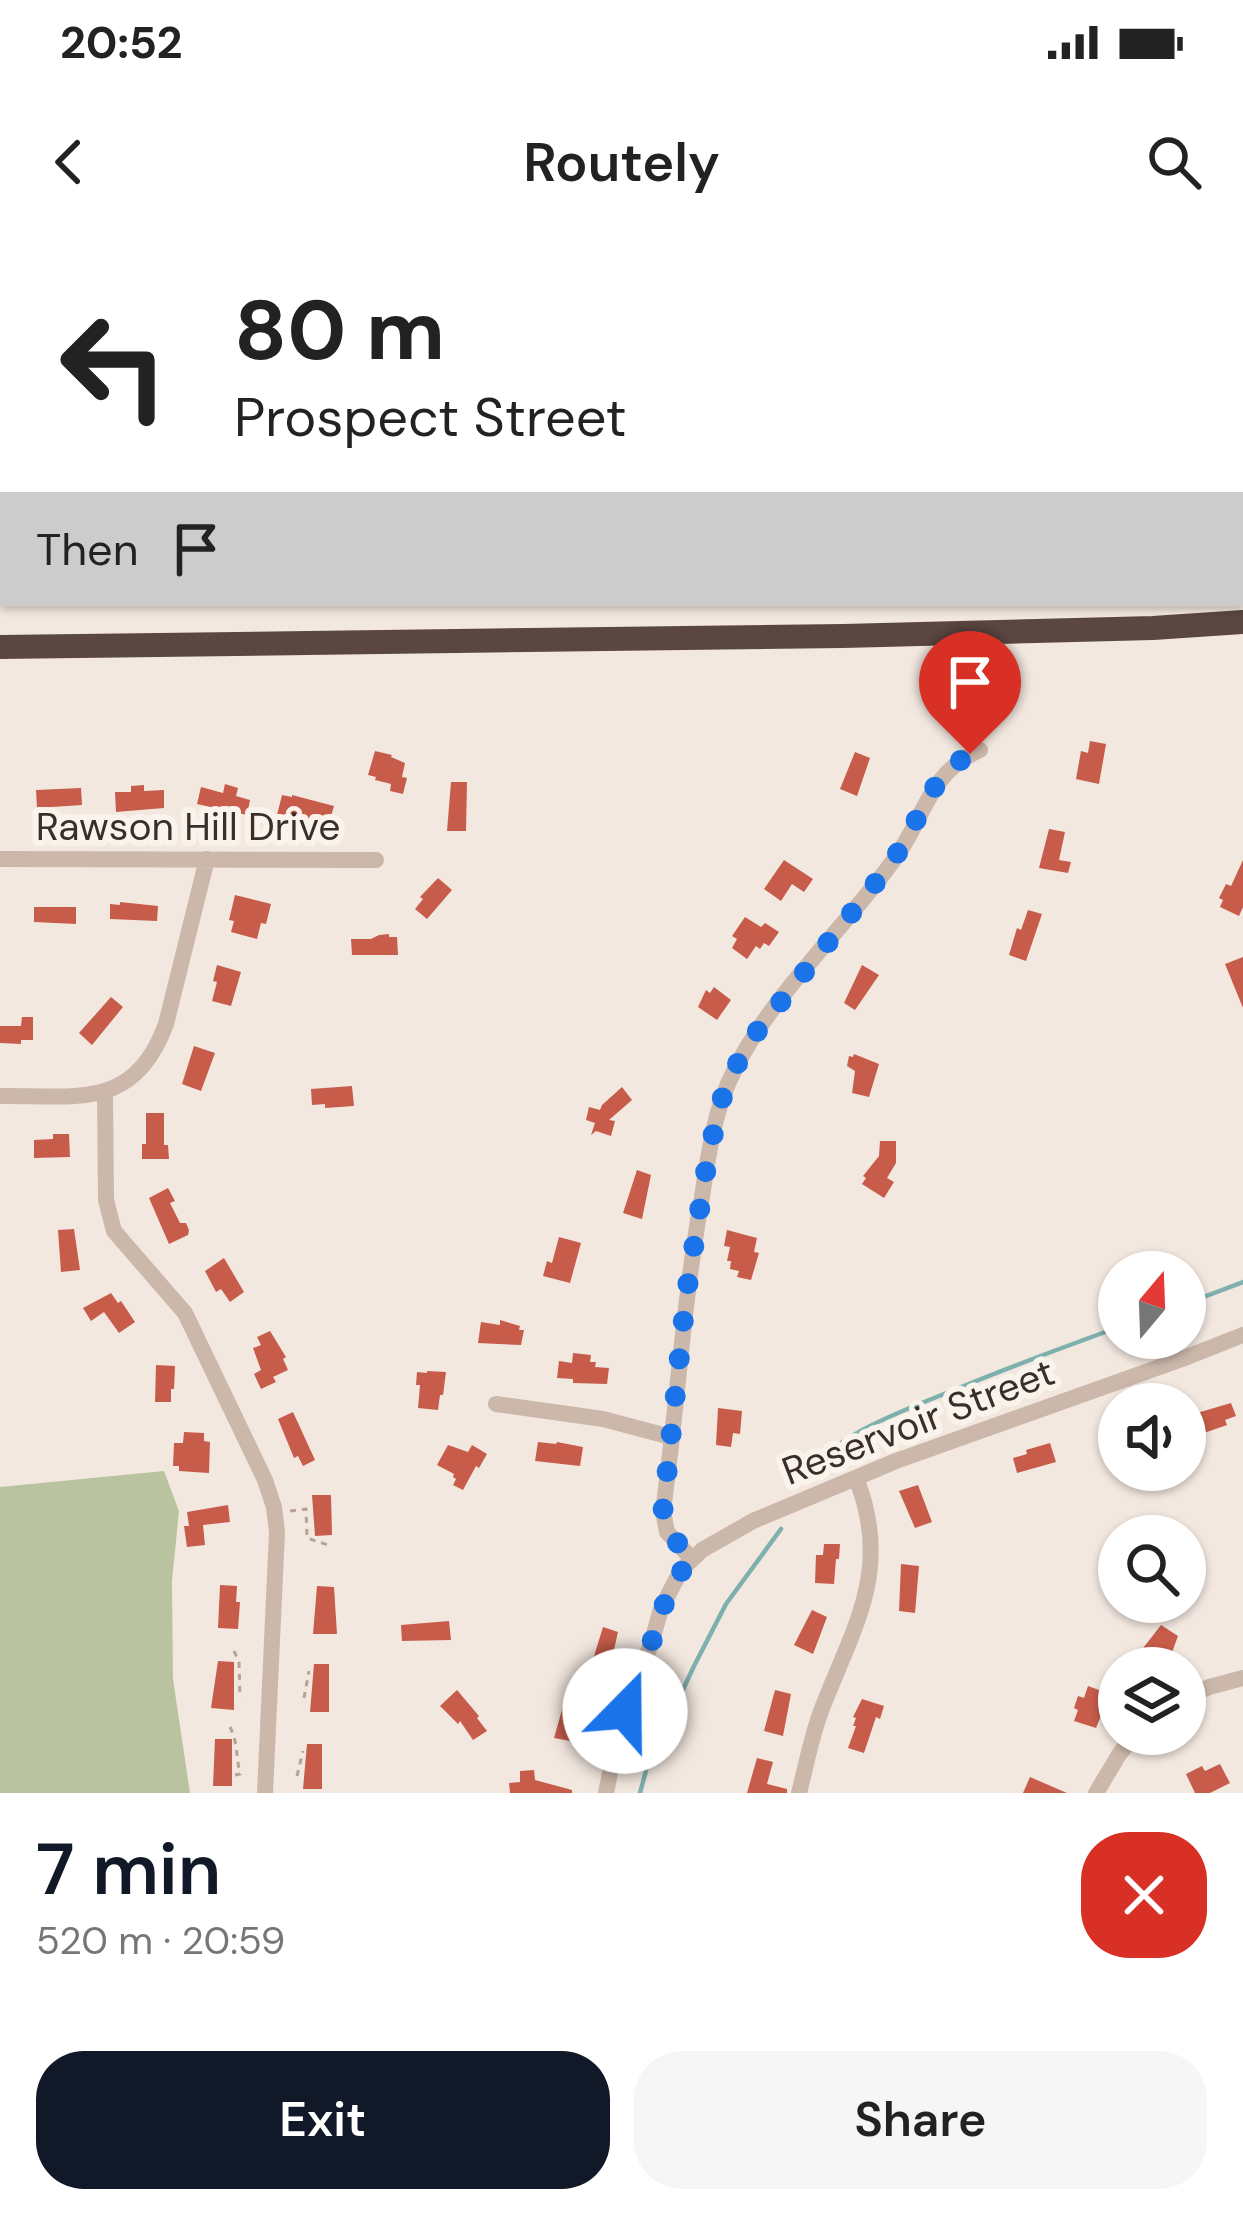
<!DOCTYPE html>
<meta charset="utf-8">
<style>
body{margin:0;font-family:"DM Sans",sans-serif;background:#f6f6f6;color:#222;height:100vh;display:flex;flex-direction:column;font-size:45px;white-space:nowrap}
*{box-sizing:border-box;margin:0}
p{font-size:39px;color:#767676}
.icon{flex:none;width:66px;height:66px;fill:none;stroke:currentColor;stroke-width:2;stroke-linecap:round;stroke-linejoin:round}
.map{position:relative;height:1553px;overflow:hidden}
.details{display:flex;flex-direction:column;background:#fff;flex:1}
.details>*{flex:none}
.guide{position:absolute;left:0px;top:0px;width:1245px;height:366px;box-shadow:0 3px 9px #0004;background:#fff;color:#222;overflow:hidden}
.needle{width:78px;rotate:19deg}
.tools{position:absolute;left:1098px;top:1011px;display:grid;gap:24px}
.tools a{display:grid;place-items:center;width:108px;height:108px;border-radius:50%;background:#fff;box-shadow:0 3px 9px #0004;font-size:60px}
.pin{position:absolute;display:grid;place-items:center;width:102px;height:102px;color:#fff;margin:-123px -51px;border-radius:50% 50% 50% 0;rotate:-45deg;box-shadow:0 0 12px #0007}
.pin .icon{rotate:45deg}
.me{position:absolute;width:132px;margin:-66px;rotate:22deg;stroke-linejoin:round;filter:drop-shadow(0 0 9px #0008)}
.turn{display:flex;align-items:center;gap:42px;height:252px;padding:0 36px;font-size:54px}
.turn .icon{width:156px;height:156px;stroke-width:2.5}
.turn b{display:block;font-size:84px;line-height:102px}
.then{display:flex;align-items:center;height:114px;padding:0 36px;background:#0003;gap:24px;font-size:45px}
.round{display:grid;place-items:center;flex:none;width:126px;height:126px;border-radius:48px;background:#f6f6f6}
.headline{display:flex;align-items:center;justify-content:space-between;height:204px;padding:0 36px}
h1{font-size:72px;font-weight:600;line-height:90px;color:#111827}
.action{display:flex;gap:24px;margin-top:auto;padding:24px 36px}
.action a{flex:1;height:138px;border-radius:48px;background:#111827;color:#fff;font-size:48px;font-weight:600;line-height:138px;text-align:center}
.action a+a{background:#f6f6f6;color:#222}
.status{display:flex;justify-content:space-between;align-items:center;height:84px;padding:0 60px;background:#fff;direction:ltr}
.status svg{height:33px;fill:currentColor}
header{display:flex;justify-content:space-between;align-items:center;height:156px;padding:0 36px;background:#fff;font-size:54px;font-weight:600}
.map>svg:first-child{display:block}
</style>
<div class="status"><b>20:52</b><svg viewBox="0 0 49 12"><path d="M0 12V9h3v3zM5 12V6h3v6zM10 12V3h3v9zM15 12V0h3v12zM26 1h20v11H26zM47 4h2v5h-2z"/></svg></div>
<header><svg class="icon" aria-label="back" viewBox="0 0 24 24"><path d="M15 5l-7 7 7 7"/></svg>Routely<svg class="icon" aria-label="search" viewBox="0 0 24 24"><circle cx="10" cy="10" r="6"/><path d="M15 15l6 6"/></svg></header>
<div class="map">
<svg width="1243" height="1553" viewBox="0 0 1243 1553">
<rect width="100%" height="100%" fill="#f3e8e0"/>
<path fill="#bac39f" d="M164 1231 179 1271 172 1341 173 1439 190 1553H0V1247Z"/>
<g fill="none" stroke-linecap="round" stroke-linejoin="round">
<path stroke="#7eb1ae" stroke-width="4.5" d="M1185 1064 1243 1042
M796 1241C846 1190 890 1176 954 1150 1009 1127 1064 1107 1119 1087
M640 1553 647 1527 694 1426 726 1364 781 1289"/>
</g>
<path fill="#c75c4a" d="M1090 501 1106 504 1099 544 1076 539 1081 511 1088 513Z
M375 511 392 515 391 517 405 523 402 537 407 538 403 554 390 551 391 544 375 540 376 537 368 535Z
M855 512 870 518 857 556 840 549Z
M451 542H467L466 591H447Z
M225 544 238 548 236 556 250 560 247 575 197 564 201 547 223 553Z
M144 545V551L164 550V568L116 572 115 552H131V546Z
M81 548 82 565 37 568 36 550Z
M282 555 292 557V555L334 566 329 583 316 579 314 587 277 575Z
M1049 589 1065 592 1059 620 1071 622 1068 633 1039 628Z
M784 620 813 639 804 652 792 644 781 661 764 649Z
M1243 620V667L1239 676 1220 667 1223 660 1219 658 1226 644 1231 646Z
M438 638 452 650 427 679 415 669 423 659 420 657Z
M235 655 271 664 266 684 261 683 257 699 231 692 234 681 229 680Z
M120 662 158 666 157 681 110 679V664L120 665Z
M34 667H76V684L34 682Z
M1028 670 1042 674 1026 721 1009 715 1017 688 1021 690Z
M745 677 761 687 765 683 779 692 769 706 764 703 760 709 756 706 747 719 732 708 737 699 732 696Z
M389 694V697H397L398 715H352L351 699H371L379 695Z
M1243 717V768L1225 724Z
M217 725 241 732 231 766 212 761 217 742 213 741Z
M862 725 879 735 855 770 844 763Z
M714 747 731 760 717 780 698 767 706 750 710 753Z
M111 757 123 767 92 805 79 793Z
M22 777H33V800H21V804L0 803V786H21Z
M194 806 215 813 201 851 182 844Z
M854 814 879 824 869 857 852 853 855 831 847 826 849 816 853 817Z
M352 846 354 866 325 868V864L312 865 311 849Z
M622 847 632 860 609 880 615 881 611 896 596 891 591 895 595 883 586 880 589 867 600 870 602 865Z
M146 873H164V905H168L169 919H142V904H146Z
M53 894H69L70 917 34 918V900L53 899Z
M880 901H896V923L887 938 894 942 884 958 862 944 866 938 863 936 879 916Z
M637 930 651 935 642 979 623 973Z
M168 948 175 961 170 963 180 983H186L189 990 188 995 169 1004 149 958Z
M74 989 80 1030 61 1032 58 990Z
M727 990 757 998 754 1012 759 1013 751 1040 737 1037 739 1031 730 1029 731 1021H727L730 1007 724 1006Z
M559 997 581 1003 570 1043 543 1036 547 1021 552 1023Z
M224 1018 244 1052 230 1062 221 1049 216 1052 205 1031Z
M111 1053 118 1063 121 1061 135 1082 119 1093 104 1072 91 1081 83 1068Z
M500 1080 520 1086 519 1090H524L521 1105 478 1103 481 1082 500 1085Z
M270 1091 286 1117 283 1119 288 1130 273 1137 276 1142 261 1149 254 1134 261 1130 253 1108 261 1105 257 1097Z
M573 1113 591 1115 590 1122H596L595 1127 609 1128 607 1144 573 1143V1139L557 1138 559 1121 572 1123Z
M156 1125 175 1126 174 1149H171V1162H155Z
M427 1131 446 1132 443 1155H440L438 1170 418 1168 420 1145H416L417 1132 427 1133Z
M1231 1163 1236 1176 1225 1180 1227 1185 1204 1193 1197 1173Z
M718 1168 742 1171 740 1194 733 1193 731 1207 716 1205Z
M293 1172 315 1220 303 1226 298 1216 294 1218 278 1179Z
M184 1192 204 1193V1201L210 1202 209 1233 179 1231V1226H173L174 1203H183Z
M538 1202 556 1204 557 1202 583 1207 580 1226 535 1221Z
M1050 1203 1056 1222 1017 1233 1013 1218 1027 1214 1026 1210Z
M448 1205 468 1212 472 1205 487 1214 479 1228 476 1226 463 1250 453 1245 456 1239 453 1237 454 1234 437 1225Z
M918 1245 932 1282 915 1288 899 1251Z
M312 1255H331L332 1295 315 1296Z
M228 1265 230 1282 203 1285 205 1305 187 1307 184 1286H189L187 1272Z
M824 1304H840L839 1319H836L834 1344 815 1343 816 1315H823Z
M901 1324 919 1326 915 1373 899 1371Z
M220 1345 237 1346 236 1362H240L238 1389 218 1388Z
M317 1346 334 1347 337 1394H313Z
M812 1370 827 1377 813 1414 794 1405Z
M449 1381 451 1400 402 1401 401 1385Z
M1161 1385 1178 1396 1171 1415 1177 1419 1170 1428H1163L1140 1412Z
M603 1387 618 1392 609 1432 591 1426Z
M218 1421 234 1422V1470L211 1468Z
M314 1424H329V1472H310Z
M1088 1446 1110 1454 1096 1488 1074 1481 1078 1470 1074 1468 1078 1456 1084 1458Z
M457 1450 479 1476 477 1478 487 1491 473 1500 460 1481 458 1484 440 1466Z
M775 1450 791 1454 783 1496 764 1491Z
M565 1459 581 1462 576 1502 554 1498Z
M862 1459 884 1466 880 1479 876 1477 864 1513 848 1508 856 1486H853L856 1478 853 1477Z
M215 1499H232V1546H213Z
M307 1504H322V1549H303Z
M757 1518 773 1522 767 1544 787 1549V1553H747Z
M1220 1524 1230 1543 1210 1553H1195L1186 1534 1202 1526 1205 1531Z
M534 1530 535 1540 572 1550V1553H510L509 1543 520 1542V1531Z
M1030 1537 1067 1553H1023Z"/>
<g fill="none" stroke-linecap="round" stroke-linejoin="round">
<path stroke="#b8a195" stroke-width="3" stroke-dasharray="6 6" stroke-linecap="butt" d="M290 1271 306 1269 307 1298 328 1305
M234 1411 239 1422 240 1458
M304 1458 309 1431
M230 1487C238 1503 236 1517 240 1534L235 1535
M297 1536 303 1511"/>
<path stroke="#ccb7ab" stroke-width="16" d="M799 0 804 3
M239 3 240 0
M479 3 491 0
M862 3 864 0
M0 6 3 7
M1242 155H1243
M0 619 376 620
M105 852 106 960 114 991 185 1073 265 1240 274 1267 277 1292 265 1553
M0 856C77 855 134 871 166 784L207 619
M496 1164 603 1179 671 1197
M692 1319 667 1292 663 1271C677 1168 683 1065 701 963 708 919 713 872 734 831 771 756 843 690 893 621 925 579 927 533 980 510
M1185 1458 1209 1447 1243 1438
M606 1553 619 1488 651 1404 661 1369 681 1330 702 1310 753 1281 896 1221 1182 1119 1243 1095
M799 1553C806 1526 811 1498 821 1471 853 1387 893 1331 856 1238
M1096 1553 1120 1513 1136 1494"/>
<path stroke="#5b4741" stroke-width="24" d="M1242 244H1243
M0 308H3
M0 407 843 396 1153 388 1243 382"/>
</g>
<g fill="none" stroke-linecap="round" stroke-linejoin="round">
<path stroke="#1a73e8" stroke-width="21" stroke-dasharray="0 37.8" d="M625 1471C633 1450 643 1429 650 1407 661 1375 667 1345 692 1319L668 1292 663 1270 686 1056 708 917 721 861 736 826 756 793 893 621 940 538 948 529 970 514"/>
</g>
<g text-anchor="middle" stroke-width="12" stroke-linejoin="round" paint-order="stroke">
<g font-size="39" fill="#3a2e2a" stroke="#faf3ec">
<text x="188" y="600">Rawson Hill Drive</text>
<text transform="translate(918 1181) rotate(-21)" y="14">Reservoir Street</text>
</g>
</g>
</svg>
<div class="tools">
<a><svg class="needle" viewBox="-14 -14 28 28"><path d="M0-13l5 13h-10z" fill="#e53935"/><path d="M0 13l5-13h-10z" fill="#767676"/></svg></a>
<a><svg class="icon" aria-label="sound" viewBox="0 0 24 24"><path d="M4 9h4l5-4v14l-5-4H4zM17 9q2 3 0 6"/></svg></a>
<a><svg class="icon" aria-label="search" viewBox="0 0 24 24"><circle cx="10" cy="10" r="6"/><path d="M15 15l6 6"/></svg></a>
<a><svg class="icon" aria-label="layers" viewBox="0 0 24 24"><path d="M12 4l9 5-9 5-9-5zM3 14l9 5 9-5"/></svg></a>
</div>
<div class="pin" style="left:970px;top:514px;background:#d93025"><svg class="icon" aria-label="arrive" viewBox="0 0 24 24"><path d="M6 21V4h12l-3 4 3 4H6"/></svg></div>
<svg class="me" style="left:625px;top:1471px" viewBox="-20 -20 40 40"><circle r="19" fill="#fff"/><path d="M0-13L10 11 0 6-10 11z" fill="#1a73e8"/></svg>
<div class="guide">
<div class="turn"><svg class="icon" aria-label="left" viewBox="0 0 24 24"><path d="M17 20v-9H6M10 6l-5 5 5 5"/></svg><div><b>80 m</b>Prospect Street</div></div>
<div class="then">Then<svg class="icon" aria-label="arrive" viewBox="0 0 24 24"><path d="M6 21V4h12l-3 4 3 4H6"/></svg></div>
</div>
</div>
<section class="details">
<div class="headline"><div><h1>7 min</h1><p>520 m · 20:59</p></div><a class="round" style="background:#d93025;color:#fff"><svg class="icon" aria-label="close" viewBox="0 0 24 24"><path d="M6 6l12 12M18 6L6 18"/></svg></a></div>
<div class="action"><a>Exit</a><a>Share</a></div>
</section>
